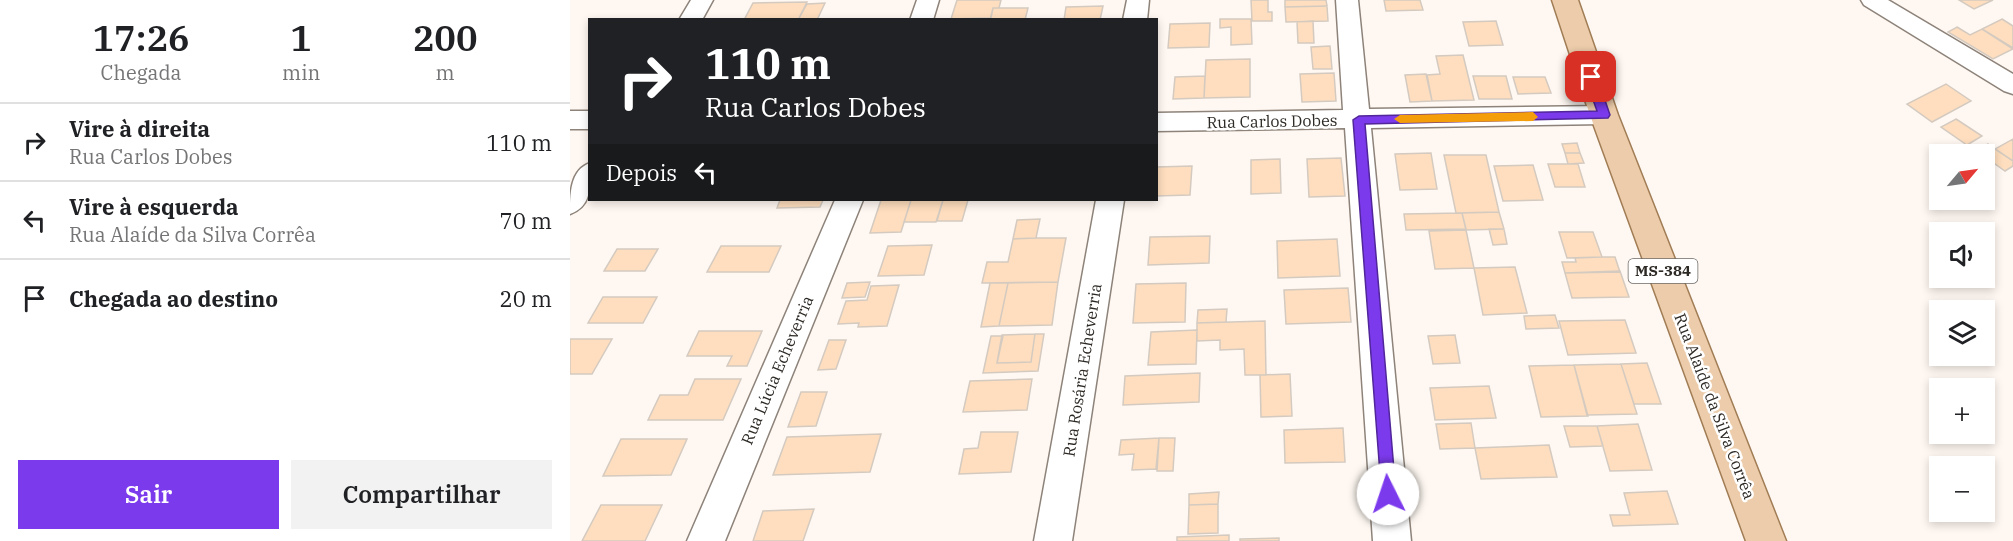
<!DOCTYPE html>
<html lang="pt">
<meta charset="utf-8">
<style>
body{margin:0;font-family:"IBM Plex Serif",serif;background:#f2f2f2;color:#202124;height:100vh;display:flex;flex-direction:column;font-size:22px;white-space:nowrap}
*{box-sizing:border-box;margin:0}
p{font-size:20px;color:#757577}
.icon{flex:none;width:33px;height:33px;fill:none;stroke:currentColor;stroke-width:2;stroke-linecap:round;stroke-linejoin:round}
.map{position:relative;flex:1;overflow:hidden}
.drawer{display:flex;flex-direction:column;background:#fff;width:570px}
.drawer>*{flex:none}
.hud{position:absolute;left:18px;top:18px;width:570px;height:183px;border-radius:0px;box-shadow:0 3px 9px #0003;background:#202124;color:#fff;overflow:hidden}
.needle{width:39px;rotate:61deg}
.buttons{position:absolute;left:1359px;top:144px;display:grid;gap:12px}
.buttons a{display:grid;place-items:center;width:66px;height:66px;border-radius:0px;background:#fff;box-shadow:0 3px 9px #0003;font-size:30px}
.pin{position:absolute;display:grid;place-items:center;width:51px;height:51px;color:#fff;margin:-26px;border-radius:12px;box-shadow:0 3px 9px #0006}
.me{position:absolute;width:66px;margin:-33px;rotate:356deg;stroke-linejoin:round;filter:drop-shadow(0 0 4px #0008)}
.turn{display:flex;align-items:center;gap:21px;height:126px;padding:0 18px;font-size:27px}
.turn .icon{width:78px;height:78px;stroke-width:2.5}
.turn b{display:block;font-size:42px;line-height:51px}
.then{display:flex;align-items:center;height:57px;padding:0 18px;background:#0003;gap:12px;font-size:22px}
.eta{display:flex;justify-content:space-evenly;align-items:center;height:102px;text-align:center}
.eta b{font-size:36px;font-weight:600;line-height:42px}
.primary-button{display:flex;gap:12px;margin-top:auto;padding:12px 18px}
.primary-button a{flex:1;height:69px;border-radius:0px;background:#7c3aed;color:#fff;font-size:24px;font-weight:600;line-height:69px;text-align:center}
.primary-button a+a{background:#f2f2f2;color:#202124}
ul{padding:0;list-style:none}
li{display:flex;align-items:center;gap:18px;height:78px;padding:0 18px;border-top:2px solid #e0e0e0}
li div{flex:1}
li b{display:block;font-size:22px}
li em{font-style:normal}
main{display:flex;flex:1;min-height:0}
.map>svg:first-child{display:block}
</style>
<main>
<section class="drawer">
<div class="eta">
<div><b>17:26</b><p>Chegada</p></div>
<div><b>1</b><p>min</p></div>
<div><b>200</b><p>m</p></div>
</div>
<ul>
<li><svg class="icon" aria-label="right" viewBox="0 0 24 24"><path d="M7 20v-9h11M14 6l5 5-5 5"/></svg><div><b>Vire à direita</b><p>Rua Carlos Dobes</p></div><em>110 m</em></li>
<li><svg class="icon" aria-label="left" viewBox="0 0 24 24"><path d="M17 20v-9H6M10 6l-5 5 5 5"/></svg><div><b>Vire à esquerda</b><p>Rua Alaíde da Silva Corrêa</p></div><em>70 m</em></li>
<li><svg class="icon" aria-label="arrive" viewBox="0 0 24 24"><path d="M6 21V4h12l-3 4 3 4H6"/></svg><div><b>Chegada ao destino</b></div><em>20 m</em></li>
</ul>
<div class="primary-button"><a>Sair</a><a>Compartilhar</a></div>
</section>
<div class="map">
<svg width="1443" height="541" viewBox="0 0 1443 541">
<rect width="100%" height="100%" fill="#fff8f2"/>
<path fill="#fedebe" stroke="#d4cac0" stroke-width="1.5" d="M387 0H431L429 8H423L421 18 381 19Z
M681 0H698V12H702V21H682Z
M715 0H756L757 6 715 7Z
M814 0H850L853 10 816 11Z
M1389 0H1423L1404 9Z
M237 2 228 20H174L183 3Z
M255 3 247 20H228L237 4Z
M533 6 530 20H494L496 7Z
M757 6 758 21 716 22 715 7Z
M423 8H458L455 20H420Z
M650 19H681L682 44 661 45V27L650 28Z
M1432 19 1443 26V48L1412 29Z
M743 21 744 43H728L727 22Z
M926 21 933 45 899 46 893 22Z
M640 23 639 47 598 48 600 24Z
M1387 27 1400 35 1412 29 1443 49 1423 59 1378 32Z
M760 46 762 69H743L741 47Z
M893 55 904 100 862 101 857 75 870 74 866 56Z
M680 59V97L634 98 636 60Z
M764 73 766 101 732 102 730 74Z
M856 74 862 101 840 102 835 75Z
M635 76 634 98 603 99 605 77Z
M903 76H936L942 99H909Z
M943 77H975L981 93 948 94Z
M1376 84 1401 101 1362 122 1337 104Z
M1386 119 1412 136 1397 145 1371 127Z
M1443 139V161L1425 149Z
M1007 143 1010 153H995L992 144Z
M1418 144 1443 161V166L1435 171 1407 151Z
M861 153 867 189 830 190 825 154Z
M995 153H1010L1014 163 998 164Z
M874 155H916L929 212 886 213Z
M771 158 775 196 739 197 737 159Z
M710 159 711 193 681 194V160Z
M978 164H1008L1015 187H985Z
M963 165 973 200 933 201 924 166Z
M622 166 620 195 586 196V167Z
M210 200H253L250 207 207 208Z
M311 200H341L331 232 300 233Z
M341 200H373L366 222H334Z
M373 200H398L392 221H367Z
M929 212 934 229 896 230 892 213Z
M892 213 896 229 836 230 834 214Z
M470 219 466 238 443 239 447 220Z
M919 229H934L937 244 923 245Z
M896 230 904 268 865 269 859 231Z
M989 232H1023L1032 257 997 258Z
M640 236 639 263 578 265 580 237Z
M466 238H496L488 282 412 283 417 262H438L443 239Z
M767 239 770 276 708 278 707 241Z
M362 245 354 275 308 276 318 246Z
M151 246H211L199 272H137Z
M47 249H88L75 271H34Z
M1032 257H1045L1050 272 995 273 992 262H1006L1005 258Z
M945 267 957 313 913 315 904 268Z
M1050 271 1059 297 1002 298 995 273Z
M300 282 295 297 272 298 277 283Z
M488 282 482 325 429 326 438 283Z
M420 283H438L429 326 411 327Z
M616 283 615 322 563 323 566 284Z
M329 285 317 326 288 327 289 323 268 324 276 301 297 300 301 286Z
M778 288 781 322 716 324 714 290Z
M33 297H87L73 323H18Z
M657 309 656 322 627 323 628 310Z
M985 315 989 328 956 329 954 316Z
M1055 320 1066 353 998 355 989 321Z
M695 321 696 375H675L674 349 650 350V340L627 341V323Z
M627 330 626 364 578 365 581 332Z
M129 331H192L177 366H157L162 356H117Z
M465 334H474L468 371 413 373 421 336H433L427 363 461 362Z
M465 334 461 362 427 363 432 335Z
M885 335 890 363 863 364 858 336Z
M0 339H42L22 374H0Z
M259 340H276L266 369 248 370Z
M1077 363 1091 404H1064L1051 364Z
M1051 364 1067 414 1017 415 1004 365Z
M1004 365 1018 416 971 417 959 366Z
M630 373 629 402 553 405 555 376Z
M720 374 722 416 691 417 690 375Z
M125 379H171L153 420H78L90 395H118Z
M462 379 457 410 393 412 400 381Z
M919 386 926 418 865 420 860 388Z
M231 392H257L246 426 218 427Z
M901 423 905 448 870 449 866 424Z
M1068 424 1082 470 1040 471 1027 426Z
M994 426H1027L1033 446 1000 447Z
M773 428 775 462 715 463 714 430Z
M411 432H448L441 472 389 474 394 449 408 448Z
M311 434 300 472 203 475 217 437Z
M589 438 586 469 562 470 564 454 549 455 551 440Z
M589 438H605L603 471H587Z
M51 439H117L101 475 33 476Z
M979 445 987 477 911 479 905 448Z
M1097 491 1108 524 1043 526 1040 515H1060L1054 493Z
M649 492 648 504 619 505V494Z
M648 504V533L618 534 619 505Z
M31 505H92L75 541H12Z
M244 509 233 541H183L193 511Z
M659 535V541H607V537Z
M709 538V541H670V539Z"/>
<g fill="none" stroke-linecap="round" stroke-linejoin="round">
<g stroke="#8d837a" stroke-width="3">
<path id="minor" d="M121 0H143L132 20H109Z
M347 0H369L363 20H340Z
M557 0H579L577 20H553Z
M766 0H788L799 109 1034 106 1043 109 1047 115 1043 121 1034 124 801 128 841 541H803L775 128 586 131V113L773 110Z
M1291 0H1318L1443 74V94L1434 91 1294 5Z
M0 111H20V129H0Z
M20 163C20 184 23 206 0 214 0 194 0 170 20 163Z
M265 200H293L155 541H117Z
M526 200H554L502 541H464Z"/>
</g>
<g stroke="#a17d56" stroke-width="3">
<path id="primary" d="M982 0H1008L1048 115 1216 541H1176L1020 115Z"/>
</g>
<use href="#minor" fill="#fff" fill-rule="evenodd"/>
<use href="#primary" fill="#ecccaa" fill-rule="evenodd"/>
</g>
<path fill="#7c3aed" stroke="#51269a" stroke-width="1.5" d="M1021 73 1027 77 1040 115 1038 118 795 124 826 494 824 500 818 502 812 500 783 120 789 116 1027 111 1015 77Z"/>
<path fill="#f59e0b" d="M963 112 968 117 963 121 830 123 824 119 830 115Z"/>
<g text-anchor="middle" stroke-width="5" stroke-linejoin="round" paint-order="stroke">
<rect fill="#fff" stroke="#6c6966" stroke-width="1.5" x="1058.5" y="259" width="69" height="24" rx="4.5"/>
<g font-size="15" font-weight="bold" fill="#2d2925">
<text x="1093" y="276">MS-384</text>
</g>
<g font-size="16" fill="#2d2925" stroke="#fff">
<text transform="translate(702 121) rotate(-1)" y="6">Rua Carlos Dobes</text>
<text transform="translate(207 370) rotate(-67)" y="6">Rua Lúcia Echeverria</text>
<text transform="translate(512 370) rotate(-81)" y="6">Rua Rosária Echeverria</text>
<text transform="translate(1145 406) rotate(69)" y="6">Rua Alaíde da Silva Corrêa</text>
</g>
</g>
</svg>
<div class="buttons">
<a><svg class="needle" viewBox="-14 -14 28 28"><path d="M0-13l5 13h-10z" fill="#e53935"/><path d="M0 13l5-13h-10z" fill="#757577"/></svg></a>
<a><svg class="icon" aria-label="sound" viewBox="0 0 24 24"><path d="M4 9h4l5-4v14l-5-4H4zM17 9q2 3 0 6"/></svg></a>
<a><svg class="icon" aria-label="layers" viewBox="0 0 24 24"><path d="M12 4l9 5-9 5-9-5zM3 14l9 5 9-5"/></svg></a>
<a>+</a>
<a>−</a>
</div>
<div class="pin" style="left:1021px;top:77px;background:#d93025"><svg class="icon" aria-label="arrive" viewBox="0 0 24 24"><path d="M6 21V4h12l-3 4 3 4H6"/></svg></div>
<svg class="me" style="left:818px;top:494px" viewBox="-20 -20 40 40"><circle r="19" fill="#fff"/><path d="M0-13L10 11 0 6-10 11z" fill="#7c3aed"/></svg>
<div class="hud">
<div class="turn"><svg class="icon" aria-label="right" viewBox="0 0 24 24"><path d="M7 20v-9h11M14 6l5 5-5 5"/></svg><div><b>110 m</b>Rua Carlos Dobes</div></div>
<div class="then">Depois<svg class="icon" aria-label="left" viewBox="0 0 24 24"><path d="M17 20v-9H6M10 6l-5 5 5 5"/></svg></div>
</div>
</div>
</main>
